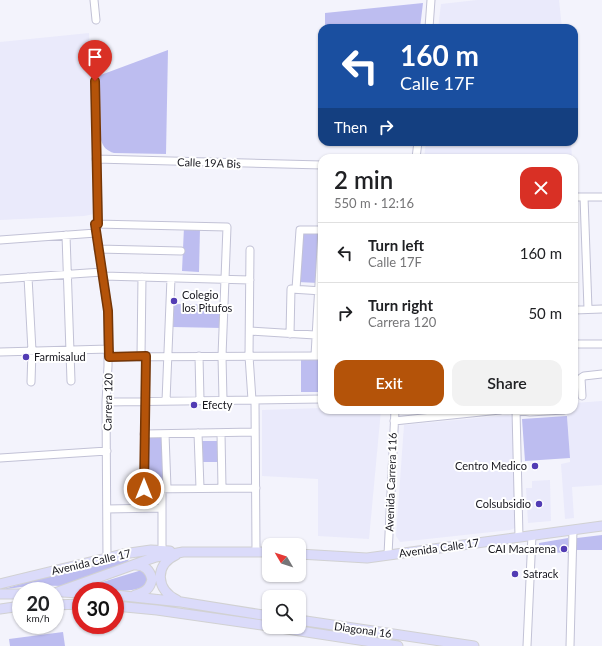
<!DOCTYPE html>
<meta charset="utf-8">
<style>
body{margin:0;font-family:Lato,sans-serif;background:#f2f2f2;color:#202124;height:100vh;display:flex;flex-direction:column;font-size:15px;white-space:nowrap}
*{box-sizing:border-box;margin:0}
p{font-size:13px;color:#757577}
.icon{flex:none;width:22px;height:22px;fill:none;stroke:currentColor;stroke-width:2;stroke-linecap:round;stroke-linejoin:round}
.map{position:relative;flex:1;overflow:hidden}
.drawer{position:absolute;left:318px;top:154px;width:260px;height:260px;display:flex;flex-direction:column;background:#fff;border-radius:12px;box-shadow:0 1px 3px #0004}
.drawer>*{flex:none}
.guide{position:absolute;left:318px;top:24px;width:260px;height:122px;border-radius:12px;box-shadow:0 1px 3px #0004;background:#1a4fa0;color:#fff;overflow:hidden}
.needle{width:26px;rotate:309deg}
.fabs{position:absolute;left:262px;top:538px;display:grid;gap:8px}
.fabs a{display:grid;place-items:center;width:44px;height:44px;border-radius:8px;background:#fff;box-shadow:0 1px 3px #0004;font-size:20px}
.speed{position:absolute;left:12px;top:582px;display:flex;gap:8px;font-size:20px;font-weight:700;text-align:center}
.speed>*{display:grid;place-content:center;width:52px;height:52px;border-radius:50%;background:#fff;box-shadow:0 1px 3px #0004;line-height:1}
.speed small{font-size:10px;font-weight:400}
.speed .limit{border:6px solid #d22;background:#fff;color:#111}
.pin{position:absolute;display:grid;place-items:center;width:34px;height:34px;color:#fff;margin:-41px -17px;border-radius:50% 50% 50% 0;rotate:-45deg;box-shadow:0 0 4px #0007}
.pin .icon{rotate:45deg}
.me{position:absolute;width:44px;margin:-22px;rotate:0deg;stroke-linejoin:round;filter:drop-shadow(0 0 3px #0008)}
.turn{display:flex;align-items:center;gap:14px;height:84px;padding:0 16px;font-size:18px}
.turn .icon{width:52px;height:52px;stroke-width:2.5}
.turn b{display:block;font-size:28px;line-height:34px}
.then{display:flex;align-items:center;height:38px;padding:0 16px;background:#0003;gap:8px;font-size:15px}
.round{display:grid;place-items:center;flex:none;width:42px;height:42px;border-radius:12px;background:#f2f2f2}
.summary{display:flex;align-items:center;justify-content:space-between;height:68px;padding:0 16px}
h1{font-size:24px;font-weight:600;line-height:30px}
.primary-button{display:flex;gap:8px;margin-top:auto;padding:8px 16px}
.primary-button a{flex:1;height:46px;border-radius:12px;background:#b45309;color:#fff;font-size:16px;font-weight:600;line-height:46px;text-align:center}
.primary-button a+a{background:#f2f2f2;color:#202124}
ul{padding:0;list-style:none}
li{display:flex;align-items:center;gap:12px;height:60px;padding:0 16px;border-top:1px solid #e0e0e0}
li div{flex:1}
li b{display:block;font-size:15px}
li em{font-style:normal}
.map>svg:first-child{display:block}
</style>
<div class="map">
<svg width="602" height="646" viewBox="0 0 602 646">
<rect width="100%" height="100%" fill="#f3f3fc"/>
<path fill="#eaeafb" d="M477 0H559L562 28H438L441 4Z
M89 33 94 152V214L84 216 0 220V42Z
M426 142H571L572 158H424Z
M602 401V485L572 487 574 518 565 519 561 464 570 462 567 410H574V403Z
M322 408V410H381L369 539 318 536V479L262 476V410Z
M508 415 512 416 515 419 518 524 515 528 510 530 400 542 396 536 404 425Z
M550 480 551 521 528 523 526 488H532V481Z"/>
<path fill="#bdbdf0" d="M423 3 420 28H325V13Z
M168 50 166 154 114 153C107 151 103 147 101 140L98 76Z
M184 227 200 228 199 272 182 271Z
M320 231 318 283 298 282 302 232Z
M174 304 222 305V328L173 327Z
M301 358H322V392H301Z
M567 416 570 458 525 461 522 419Z
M162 437 163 486 146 487 147 438Z
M202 441H217V462H203Z
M602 535V550H577V538Z
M568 538V553L540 552 539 543Z
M128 557 129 560 124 564 61 586 35 585 0 590 77 568Z
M142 570 148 574 147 585C131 595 95 590 76 590Z
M63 632 65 646H10L9 639Z"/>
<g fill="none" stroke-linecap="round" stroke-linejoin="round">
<g stroke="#c2c2d6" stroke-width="9">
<path id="minor" d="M94 0 96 20
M429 28 431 0
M95 49 98 223
M416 158 418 142
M96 159 322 165
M574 197H602
M584 197 588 309
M66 235 71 381
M0 240 96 233
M98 249 181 251
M250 250 249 356 252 400
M103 276 250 280
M28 277 32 351 31 382
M0 279 102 272
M296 289 300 230H322
M574 310 602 309
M250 331 315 335
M290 334 291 289 322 291
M574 344H602
M0 352 109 349
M141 356 142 277
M146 356 144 489 256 488
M199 356 200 400
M315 356 322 230
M109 357 322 356
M582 396 581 378 584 376 602 374
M255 400 256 551
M166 401 171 278
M106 402 322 399
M515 410 530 412 564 410
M516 410 519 537
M394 421 500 410
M198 433 200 488
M221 433 222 488
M144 434 255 432
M165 434 167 488
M0 458 107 451
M162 488V550
M107 509 162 508
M388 555 395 410
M107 558 106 402 108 366V311L95 224 227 227 222 356 223 400
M527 646 532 535
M570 646 573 530"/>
</g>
<g stroke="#d1d1d2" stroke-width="11">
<path id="major" d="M299 554 367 558 602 526
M176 555C154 565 156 590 177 600
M134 565C144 564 150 570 152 579 150 589 145 592 135 595
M0 584 123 554 151 550 170 551
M62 592 81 593
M55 593 144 561 156 557 183 552H269
M0 594H21
M115 595 181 602 269 616
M55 605 81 604
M115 606 157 610 269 626
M0 609 21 606
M299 620 474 646
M274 627 398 646"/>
</g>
<use href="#minor" stroke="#fff" stroke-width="7"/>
<use href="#major" stroke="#dbdbfa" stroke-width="9"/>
</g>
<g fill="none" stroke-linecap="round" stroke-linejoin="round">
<g stroke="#753606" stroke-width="10">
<path id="route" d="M95 81 98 224H95L108 311 109 357 146 356 144 489"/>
</g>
<use href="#route" stroke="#b45309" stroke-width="7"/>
</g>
<g fill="#523cb4" stroke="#fff" stroke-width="1.5">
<circle cx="174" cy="301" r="4"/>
<circle cx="26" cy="357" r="4"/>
<circle cx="194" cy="405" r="4"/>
<circle cx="535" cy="466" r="4"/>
<circle cx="539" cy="504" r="4"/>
<circle cx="564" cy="549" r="4"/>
<circle cx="515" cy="574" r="4"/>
</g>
<g text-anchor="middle" stroke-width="4" stroke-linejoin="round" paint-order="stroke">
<g font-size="11" fill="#17171e" stroke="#fff">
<text transform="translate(209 163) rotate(2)" y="4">Calle 19A Bis</text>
<text transform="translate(108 402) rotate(-89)" y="4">Carrera 120</text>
<text transform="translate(391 482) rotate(-88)" y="4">Avenida Carrera 116</text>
<text transform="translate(439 548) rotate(-8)" y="4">Avenida Calle 17</text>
<text transform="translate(91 562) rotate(-13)" y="4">Avenida Calle 17</text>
<text transform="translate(363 630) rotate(8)" y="4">Diagonal 16</text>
</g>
<g font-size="11" fill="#17171e" stroke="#fff" text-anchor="start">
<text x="182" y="299">Colegio<tspan x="182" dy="13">los Pitufos</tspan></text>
<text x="34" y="361">Farmisalud</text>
<text x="202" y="409">Efecty</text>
<text x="527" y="470" text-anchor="end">Centro Medico</text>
<text x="531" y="508" text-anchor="end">Colsubsidio</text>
<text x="556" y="553" text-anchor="end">CAI Macarena</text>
<text x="523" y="578">Satrack</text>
</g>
</g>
</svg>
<div class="fabs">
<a><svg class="needle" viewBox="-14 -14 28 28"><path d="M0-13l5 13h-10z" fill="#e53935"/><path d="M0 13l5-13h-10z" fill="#757577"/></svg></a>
<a><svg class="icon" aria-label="search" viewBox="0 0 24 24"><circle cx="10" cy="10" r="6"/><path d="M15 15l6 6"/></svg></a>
</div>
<div class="speed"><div>20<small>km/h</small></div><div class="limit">30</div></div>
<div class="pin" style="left:95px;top:81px;background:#d93025"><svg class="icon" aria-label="arrive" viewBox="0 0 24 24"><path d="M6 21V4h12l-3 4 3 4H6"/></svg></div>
<svg class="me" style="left:144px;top:489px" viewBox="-20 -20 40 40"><circle r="17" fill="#b45309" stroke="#fff" stroke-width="3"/><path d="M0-11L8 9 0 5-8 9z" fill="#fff"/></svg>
<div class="guide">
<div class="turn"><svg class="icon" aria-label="left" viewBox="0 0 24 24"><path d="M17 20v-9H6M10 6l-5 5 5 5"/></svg><div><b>160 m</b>Calle 17F</div></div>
<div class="then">Then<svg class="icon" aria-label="right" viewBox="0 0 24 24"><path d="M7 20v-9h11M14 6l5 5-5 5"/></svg></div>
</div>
<section class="drawer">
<div class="summary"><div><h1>2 min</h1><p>550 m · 12:16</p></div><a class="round" style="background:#d93025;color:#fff"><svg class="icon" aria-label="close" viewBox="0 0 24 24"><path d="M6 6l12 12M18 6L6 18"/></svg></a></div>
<ul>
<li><svg class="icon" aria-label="left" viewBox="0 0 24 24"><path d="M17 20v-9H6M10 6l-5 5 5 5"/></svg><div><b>Turn left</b><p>Calle 17F</p></div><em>160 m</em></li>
<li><svg class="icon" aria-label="right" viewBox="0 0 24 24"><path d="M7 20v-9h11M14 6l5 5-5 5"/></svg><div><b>Turn right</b><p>Carrera 120</p></div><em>50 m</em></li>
</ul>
<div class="primary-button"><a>Exit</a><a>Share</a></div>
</section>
</div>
